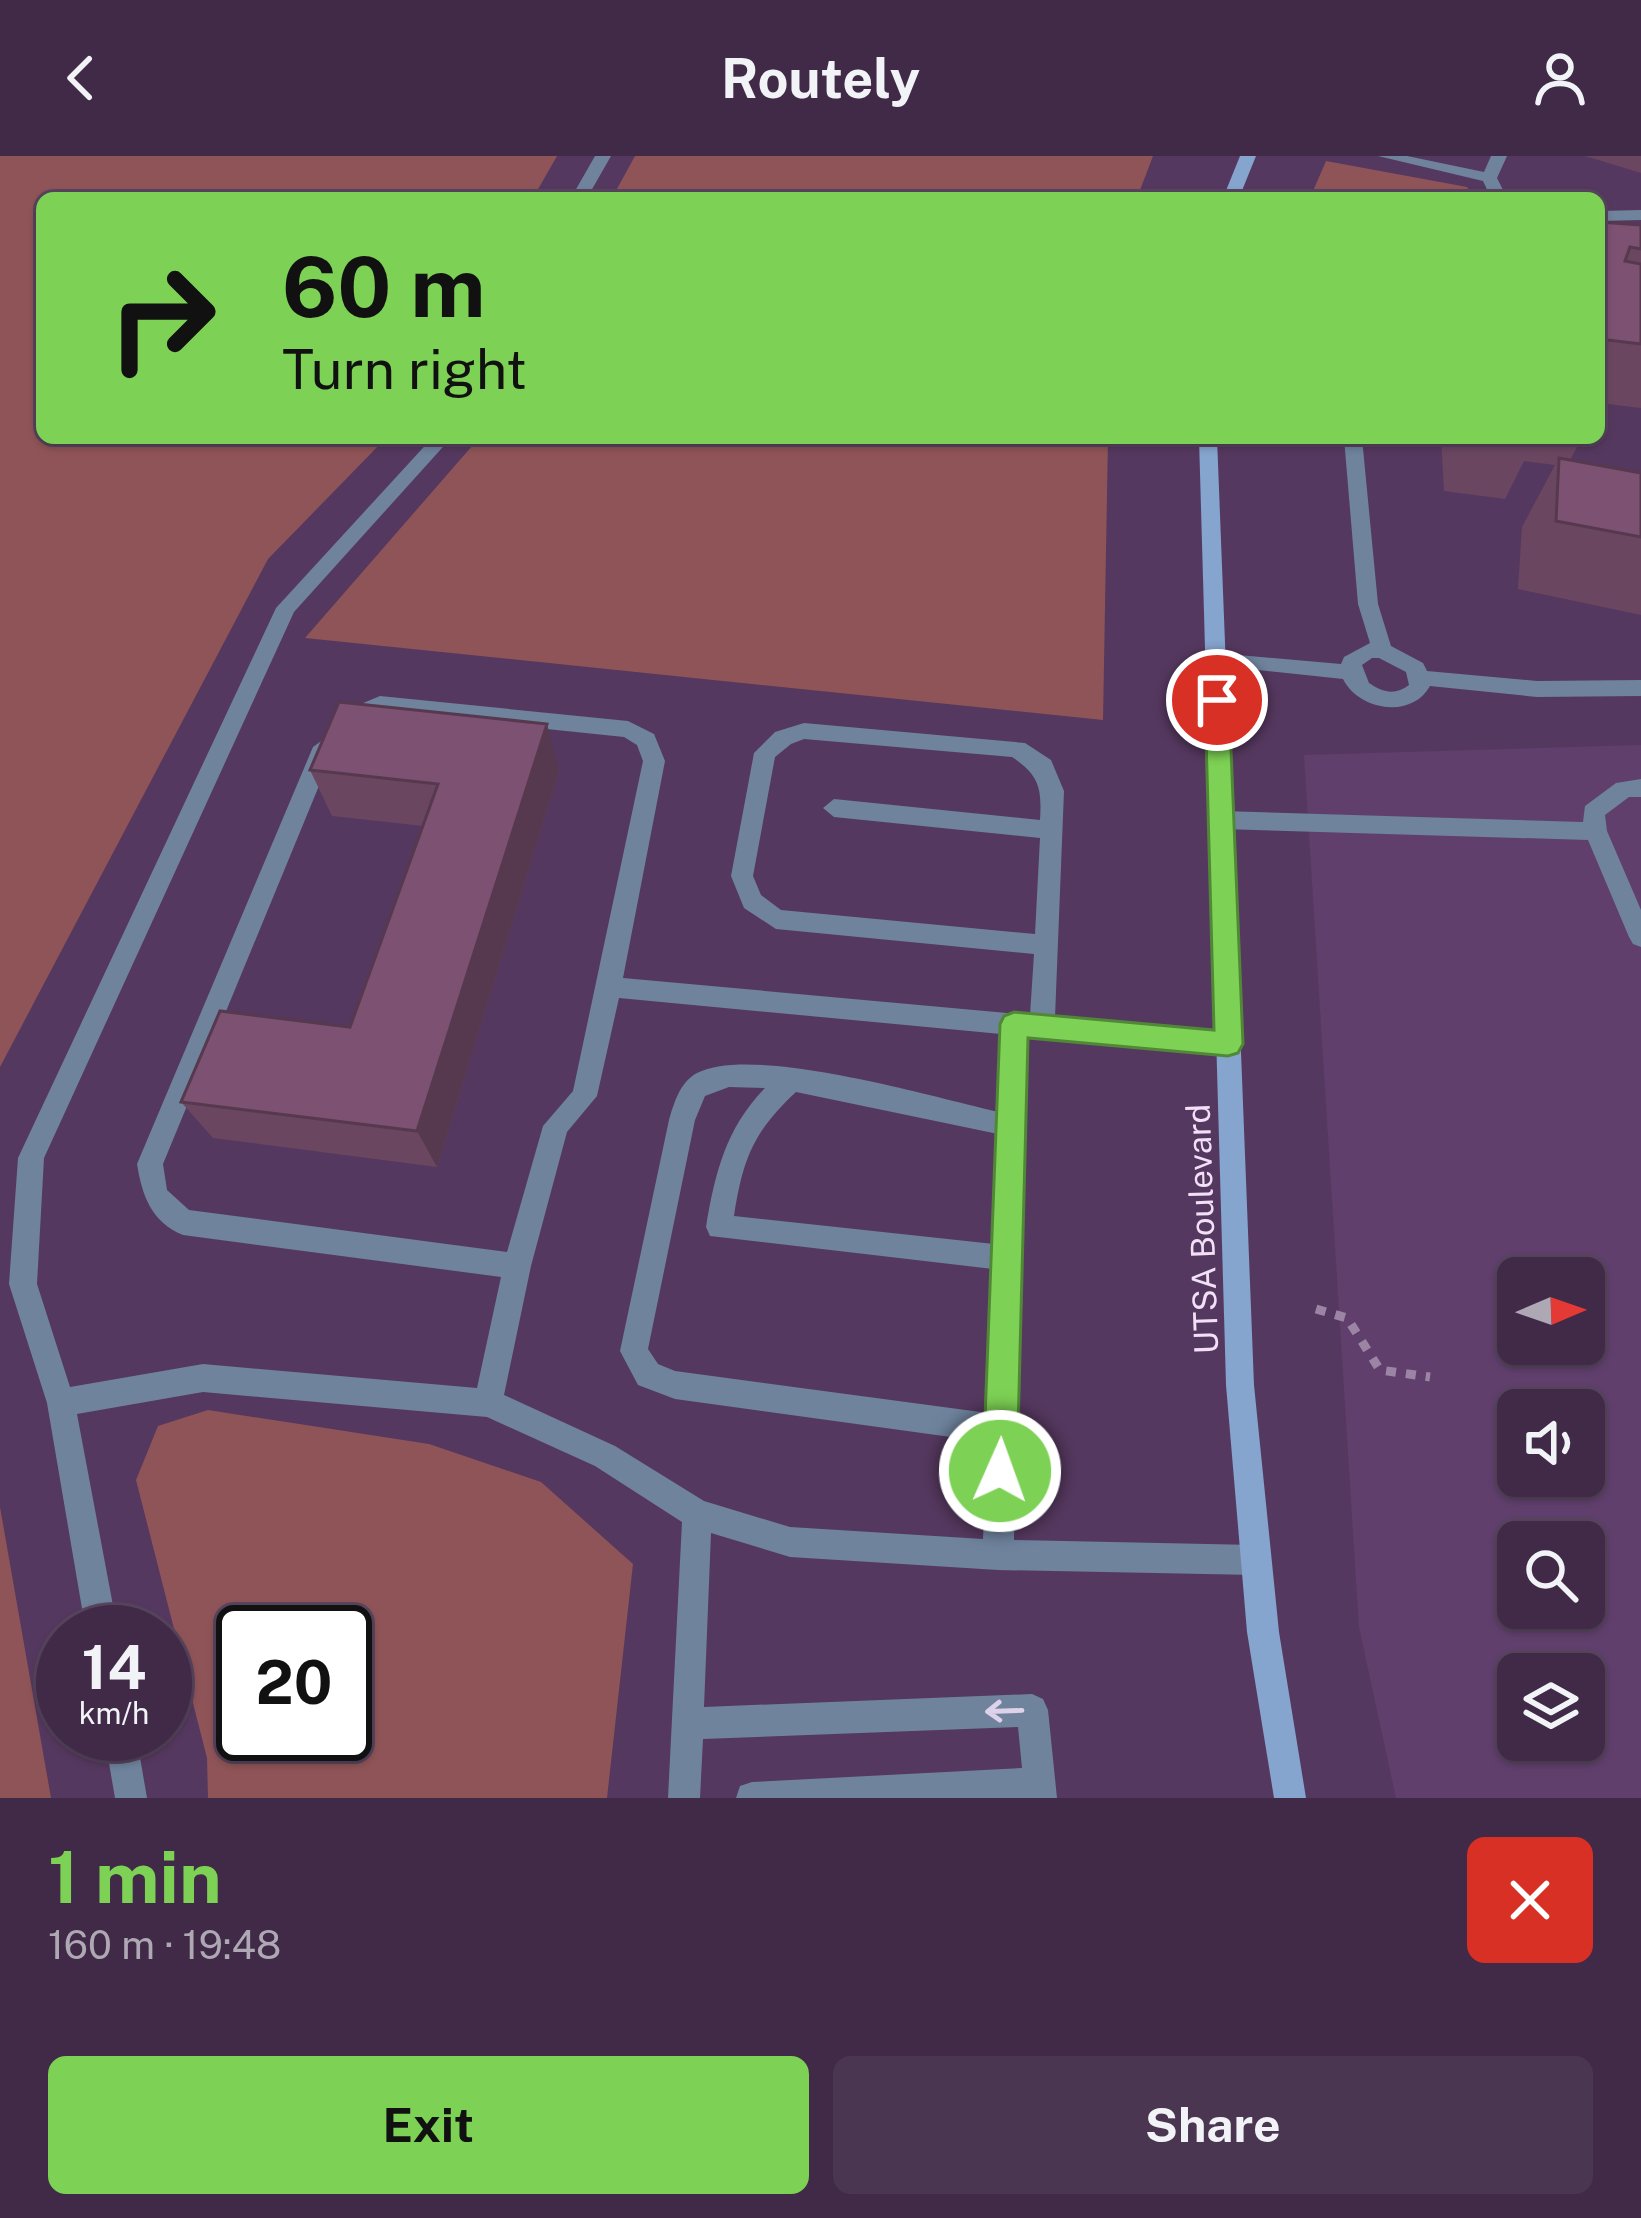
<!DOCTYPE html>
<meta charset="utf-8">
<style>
body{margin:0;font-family:"Public Sans",sans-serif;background:#4b3652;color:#f1f3f6;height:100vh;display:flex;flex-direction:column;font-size:45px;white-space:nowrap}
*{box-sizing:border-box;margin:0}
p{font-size:39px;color:#aea7b4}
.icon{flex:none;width:66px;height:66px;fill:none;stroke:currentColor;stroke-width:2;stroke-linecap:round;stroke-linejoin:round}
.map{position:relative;height:1642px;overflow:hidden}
.panel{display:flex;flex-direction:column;background:#402a47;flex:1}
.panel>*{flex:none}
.banner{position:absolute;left:36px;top:36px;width:1569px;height:252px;border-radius:18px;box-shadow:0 3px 9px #0004,0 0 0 3px #594660;background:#7dd154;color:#111;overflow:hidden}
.needle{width:78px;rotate:88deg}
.controls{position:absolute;left:1497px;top:1101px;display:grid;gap:24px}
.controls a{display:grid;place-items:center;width:108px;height:108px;border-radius:18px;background:#402a47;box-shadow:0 3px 9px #0004,0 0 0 3px #594660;font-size:60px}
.speed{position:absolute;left:36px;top:1449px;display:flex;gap:24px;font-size:60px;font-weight:700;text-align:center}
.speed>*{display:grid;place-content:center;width:156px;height:156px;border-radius:50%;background:#402a47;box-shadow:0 3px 9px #0004,0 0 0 3px #594660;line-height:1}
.speed small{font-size:30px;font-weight:400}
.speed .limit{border:6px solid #111;border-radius:18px;background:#fff;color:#111}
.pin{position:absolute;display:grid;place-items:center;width:102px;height:102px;color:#fff;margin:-51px;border:6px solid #fff;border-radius:50%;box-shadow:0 3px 12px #0007}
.me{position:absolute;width:132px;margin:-66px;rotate:2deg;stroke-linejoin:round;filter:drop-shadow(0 0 9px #0008)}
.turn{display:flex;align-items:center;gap:42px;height:252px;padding:0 48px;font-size:54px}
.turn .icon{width:156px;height:156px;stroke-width:2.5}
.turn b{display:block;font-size:84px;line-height:102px}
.round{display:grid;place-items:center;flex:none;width:126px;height:126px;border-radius:18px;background:#4b3652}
.overview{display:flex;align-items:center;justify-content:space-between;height:204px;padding:0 48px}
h1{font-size:72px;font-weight:700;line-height:90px;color:#7dd154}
.button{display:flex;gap:24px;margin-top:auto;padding:24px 48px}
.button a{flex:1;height:138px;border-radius:18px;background:#7dd154;color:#111;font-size:48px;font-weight:700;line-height:138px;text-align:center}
.button a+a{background:#4b3652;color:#f1f3f6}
header{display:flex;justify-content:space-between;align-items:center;height:156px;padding:0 48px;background:#402a47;font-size:54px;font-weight:700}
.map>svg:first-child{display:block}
</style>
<header><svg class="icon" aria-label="back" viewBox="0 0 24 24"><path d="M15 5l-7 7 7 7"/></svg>Routely<svg class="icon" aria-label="person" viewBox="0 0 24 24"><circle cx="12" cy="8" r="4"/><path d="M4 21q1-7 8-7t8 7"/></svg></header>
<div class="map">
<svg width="1641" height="1642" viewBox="0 0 1641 1642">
<rect width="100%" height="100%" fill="#55385f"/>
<path fill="#603f6c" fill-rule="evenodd" d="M1641 589V1642H1396L1359 1471 1304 599ZM1518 1122H1584V1188H1518ZM1518 1254H1584V1320H1518ZM1518 1386H1584V1452H1518ZM1518 1518H1584V1584H1518Z"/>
<path fill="#8f5457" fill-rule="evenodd" d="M0 0H557L533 42H42V282H386L268 403 0 911Z
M635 0H1153L1137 42H612Z
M1326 5 1467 31 1474 42H1310Z
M479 282H1108L1103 564 305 482Z
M208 1254 429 1288 541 1326 633 1408 607 1642H208L207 1602 136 1324 158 1270ZM243 1476H345V1578H243Z
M0 1351 51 1642H0Z"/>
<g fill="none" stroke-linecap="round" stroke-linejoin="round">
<path stroke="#9c84a4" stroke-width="9" stroke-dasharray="10 10" stroke-linecap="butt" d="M1316 1153 1347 1162 1380 1214 1430 1221"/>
<path fill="#6f839d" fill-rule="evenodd" d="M595 0H611L587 42H571Z
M1378 0H1407L1484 16 1491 0H1507L1497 22 1507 42H1491L1483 25Z
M1641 54V64L1599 65V55Z
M432 282H451L294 456 44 1002 37 1128 70 1231 203 1208 477 1232 501 1121 183 1079C151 1066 142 1039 137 1008L313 591 324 583 335 591 163 1008 167 1034 189 1054 507 1096 543 970 573 935 643 605 637 589 624 581 382 556 344 572 337 570 333 564 337 558 380 540 628 565 654 578 665 605 623 822 1030 859 1034 798 776 773 744 752 731 720 754 597 775 576 804 567 1025 587 1051 604 1064 635 1055 861 1229 877 1238 880 1241 888 1238 896 1229 899 1026 880 1014 1384 1255 1389 1266 1393 1270 1404 1266 1415 1255 1419 998 1414 790 1401 711 1377 704 1551 1032 1538 1043 1543 1048 1554 1057 1642H736L740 1630 752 1626 1022 1612 1018 1571 703 1583 700 1642H668L682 1366 595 1310 487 1261 203 1236 77 1258 118 1476H86L47 1247 9 1128 18 1002 276 452ZM804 583 1012 601C1039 619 1042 632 1040 664L834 643 823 652 834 661 1040 682 1035 778 781 754 761 739 753 720 775 601 791 588ZM619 842 1001 878 999 956C933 941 753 888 697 917 680 926 674 947 669 964L620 1195 638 1229 675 1243 987 1286 983 1383 790 1371 704 1345 615 1290 504 1239 531 1110 567 976 597 940ZM729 931 765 932C726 972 715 1017 706 1071L710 1080 993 1113 988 1257 675 1215 658 1208 648 1193 695 964 705 940ZM796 936 998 978 994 1088 734 1060C743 1003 753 976 796 936Z
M1344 282H1362L1378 448 1391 490 1423 507 1427 515 1537 525 1641 524V540L1537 541 1430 530C1412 563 1359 555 1343 523L1209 509 1206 504 1216 497 1341 508 1344 501 1370 487 1358 448ZM1372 502H1379L1406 516 1409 529C1395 540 1382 536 1369 527L1362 509Z
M1641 623V641H1629L1605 659 1607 675 1641 754V791L1633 788 1629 781 1588 684 1221 673 1210 664 1221 655 1583 666 1585 650 1616 627Z
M104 1578H136L147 1642H115Z"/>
<path fill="#85a4ce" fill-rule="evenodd" d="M1240 0H1256L1239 42H1223Z
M1199 282H1217L1254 1229 1279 1476 1306 1642H1274L1247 1476 1226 1229Z"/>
</g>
<path fill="#6b4661" d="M1585 0H1641V17Z
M1599 66 1641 69V252L1599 247V251Z
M1441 282H1582L1570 304 1641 317V459L1518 433 1522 371 1555 309 1524 305 1505 343 1444 335Z
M310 614 559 615 437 1011 213 982 181 946 350 871 423 670 332 660Z"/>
<path fill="#57394f" d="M547 568 559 615 437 1011 417 975Z"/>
<path fill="#7c5171" stroke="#57394f" stroke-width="3" d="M1599 66 1641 69V93L1630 91 1625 105 1641 108V188L1599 183V130H1601L1599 122Z
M1559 302 1641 317V381L1556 365Z
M339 546 547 568 417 975 181 946 220 855 350 871 438 628 310 614Z"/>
<defs><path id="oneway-shaft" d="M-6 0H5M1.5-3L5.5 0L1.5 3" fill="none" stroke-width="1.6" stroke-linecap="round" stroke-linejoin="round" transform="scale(3)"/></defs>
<use stroke="#ded2ea" href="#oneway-shaft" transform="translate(1004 1555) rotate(178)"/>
<path fill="#7dd154" stroke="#518837" stroke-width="3" d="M1217 535 1229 544 1243 888 1238 897 1228 900 1028 882 1017 1315 1012 1326 1000 1331 988 1326 983 1315 1000 868 1004 860 1014 856 1214 874 1205 544Z"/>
<g text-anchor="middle" stroke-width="12" stroke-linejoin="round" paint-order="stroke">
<g font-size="33" fill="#f1e0f8" stroke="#55385f">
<text transform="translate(1202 1073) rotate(-92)" y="12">UTSA Boulevard</text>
</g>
</g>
</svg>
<div class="controls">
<a><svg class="needle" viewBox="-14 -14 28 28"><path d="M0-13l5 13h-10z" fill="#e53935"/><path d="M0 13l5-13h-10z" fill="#aea7b4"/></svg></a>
<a><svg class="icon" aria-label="sound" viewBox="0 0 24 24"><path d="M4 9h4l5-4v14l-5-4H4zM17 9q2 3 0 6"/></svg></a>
<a><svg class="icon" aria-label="search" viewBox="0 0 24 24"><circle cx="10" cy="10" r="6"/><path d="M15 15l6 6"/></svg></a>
<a><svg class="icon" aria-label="layers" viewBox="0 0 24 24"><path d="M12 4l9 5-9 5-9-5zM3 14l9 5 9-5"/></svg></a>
</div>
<div class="speed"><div>14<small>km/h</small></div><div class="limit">20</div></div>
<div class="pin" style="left:1217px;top:544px;background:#d93025"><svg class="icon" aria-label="arrive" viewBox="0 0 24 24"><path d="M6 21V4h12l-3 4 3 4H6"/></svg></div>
<svg class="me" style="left:1000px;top:1315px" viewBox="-20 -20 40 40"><circle r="17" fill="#7dd154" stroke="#fff" stroke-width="3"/><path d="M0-11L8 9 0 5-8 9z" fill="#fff"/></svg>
<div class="banner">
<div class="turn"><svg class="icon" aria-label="right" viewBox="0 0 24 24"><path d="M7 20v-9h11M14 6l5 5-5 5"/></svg><div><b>60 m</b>Turn right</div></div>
</div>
</div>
<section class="panel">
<div class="overview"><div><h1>1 min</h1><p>160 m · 19:48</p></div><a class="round" style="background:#d93025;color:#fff"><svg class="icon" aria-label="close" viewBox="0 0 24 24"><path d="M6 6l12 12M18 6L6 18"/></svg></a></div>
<div class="button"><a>Exit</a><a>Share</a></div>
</section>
